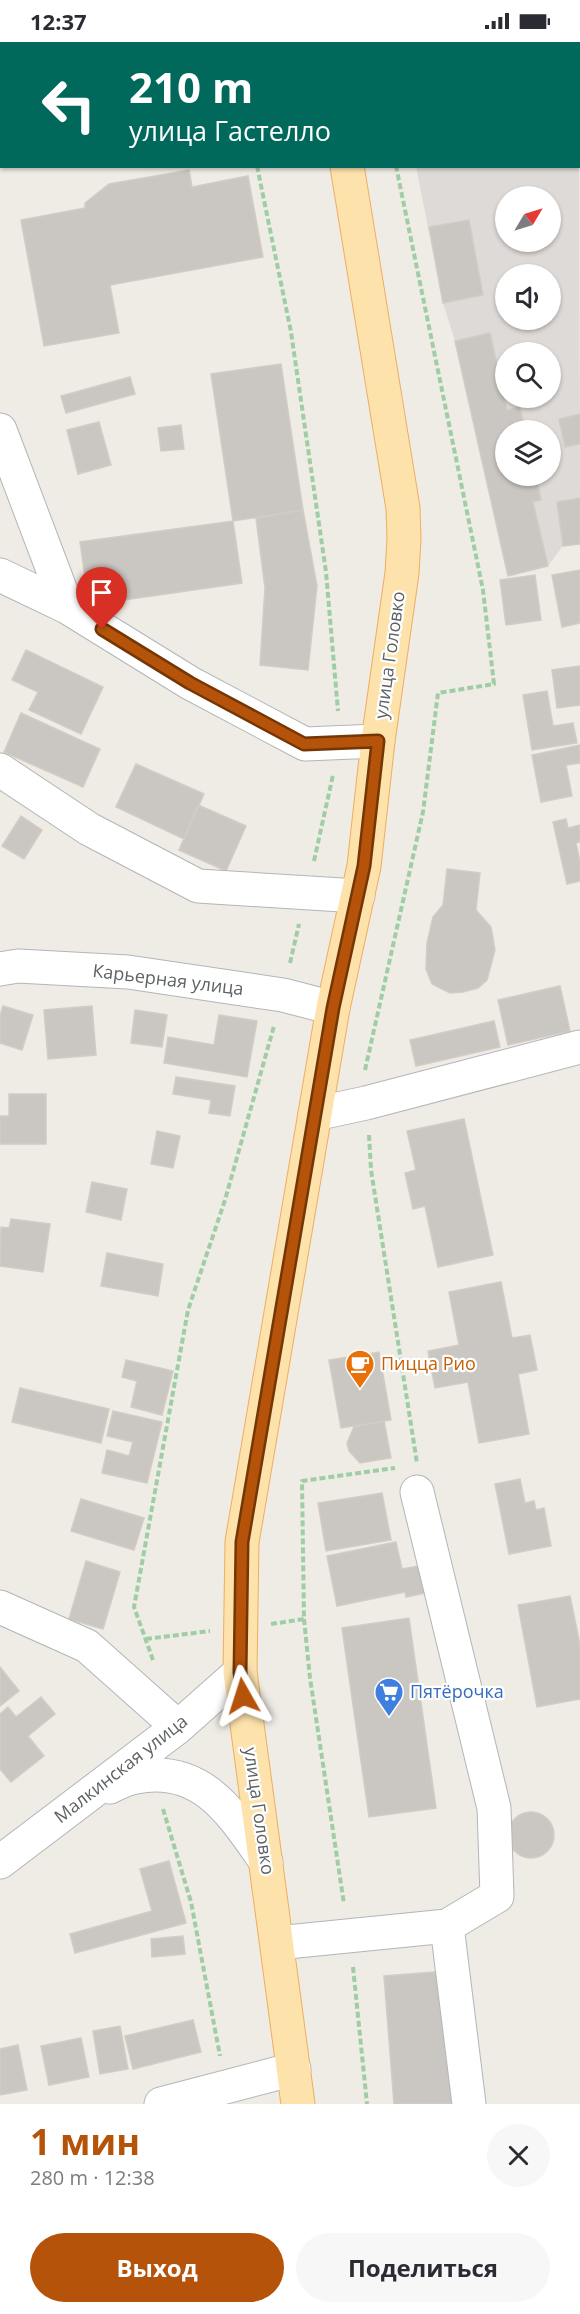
<!DOCTYPE html>
<html lang="ru">
<meta charset="utf-8">
<style>
body{margin:0;font-family:"Open Sans",sans-serif;background:#f7f7f7;color:#2b2b33;height:100vh;display:flex;flex-direction:column;font-size:22px;white-space:nowrap}
*{box-sizing:border-box;margin:0}
p{font-size:20px;color:#7c7c81}
.icon{flex:none;width:33px;height:33px;fill:none;stroke:currentColor;stroke-width:2;stroke-linecap:round;stroke-linejoin:round}
.map{position:relative;height:2062px;overflow:hidden}
.drawer{display:flex;flex-direction:column;background:#fff;flex:1}
.drawer>*{flex:none}
.guide{position:absolute;left:0px;top:0px;width:580px;height:126px;box-shadow:0 2px 4px #0004;background:#00695c;color:#fff;overflow:hidden}
.needle{width:39px;rotate:52deg}
.fabs{position:absolute;left:495px;top:144px;display:grid;gap:12px}
.fabs a{display:grid;place-items:center;width:66px;height:66px;border-radius:50%;background:#fff;box-shadow:0 2px 4px #0004;font-size:30px}
.pin{position:absolute;display:grid;place-items:center;width:51px;height:51px;color:#fff;margin:-62px -26px;border-radius:50% 50% 50% 0;rotate:-45deg;box-shadow:0 0 6px #0007}
.pin .icon{rotate:45deg}
.me{position:absolute;width:66px;margin:-33px;rotate:354deg;stroke-linejoin:round;filter:drop-shadow(0 0 4px #0008)}
.turn{display:flex;align-items:center;gap:21px;height:126px;padding:0 30px;font-size:27px}
.turn .icon{width:78px;height:78px;stroke-width:2.5}
.turn b{display:block;font-size:42px;line-height:51px}
.round{display:grid;place-items:center;flex:none;width:63px;height:63px;border-radius:32px;background:#f7f7f7}
.head{display:flex;align-items:center;justify-content:space-between;height:102px;padding:0 30px}
h1{font-size:36px;font-weight:700;line-height:45px;color:#b45309}
.button{display:flex;gap:12px;margin-top:auto;padding:12px 30px}
.button a{flex:1;height:69px;border-radius:36px;background:#b45309;color:#fff;font-size:24px;font-weight:700;line-height:69px;text-align:center}
.button a+a{background:#f7f7f7;color:#2b2b33}
.status{display:flex;justify-content:space-between;align-items:center;height:42px;padding:0 30px;background:#fff;direction:ltr}
.status svg{height:16px;fill:currentColor}
.map>svg:first-child{display:block}
</style>
<div class="status"><b>12:37</b><svg viewBox="0 0 49 12"><path d="M0 12V9h3v3zM5 12V6h3v6zM10 12V3h3v9zM15 12V0h3v12zM26 1h20v11H26zM47 4h2v5h-2z"/></svg></div>
<div class="map">
<svg width="580" height="2062" viewBox="0 0 580 2062">
<rect width="100%" height="100%" fill="#efebe5"/>
<path fill="#dedad7" fill-rule="evenodd" d="M579 36 580 502 562 505 548 524 508 534 455 299 443 261 416 125 579 124ZM506 154H550V200H506ZM506 232H550V278H506ZM506 310H550V356H506ZM506 388H550V434H506Z"/>
<path fill="#cac6c2" stroke="#d3ccc3" stroke-width="1.5" d="M485 0H580V36L579 2Z
M189 128 192 145 248 134 263 215 110 243 119 291 44 304 21 178 85 166V161L109 142Z
M469 178 483 253 443 261 429 185Z
M490 291 507 368 520 365 525 388H506V434H536L541 458 533 460 548 524 508 534 455 299Z
M281 322 303 468 233 479 211 332Z
M130 335 135 352 66 371 61 354Z
M580 372V402L565 405 559 377Z
M99 380 111 423 78 432 67 388Z
M181 383 184 407 161 409 158 386Z
M580 456V502L563 504 557 460Z
M303 468 317 544 308 628 260 623 265 546 256 476Z
M233 479 242 541 89 563 80 500Z
M580 528V581L562 585 552 533Z
M535 533 541 578 506 583 500 538Z
M26 608 103 645 81 692 29 668 38 650 12 638Z
M580 624V663L557 666 552 628Z
M547 649 553 684 573 681 577 701 532 708 523 653Z
M21 671 100 707 83 745 4 710Z
M580 703V721L566 723 572 754 541 760 532 713Z
M136 722 204 752 184 797 116 765Z
M198 763 246 784 226 829 179 808Z
M21 774 42 788 24 817 2 804Z
M566 777 568 786 580 783V800L576 801 580 820V839L567 842 553 780Z
M447 827 480 831 476 868 491 885 495 908 487 938 478 946 463 950 450 951 432 942 426 927 427 901 433 875 443 863Z
M560 944 570 989 508 1003 498 958Z
M3 964 33 973 22 1008 0 1001V974Z
M92 964 96 1013 48 1017 44 968Z
M135 968 167 973 162 1005 131 1001Z
M219 973 257 979 247 1035 164 1021 168 995 214 1003Z
M494 979 500 1005 416 1024 410 998Z
M176 1035 235 1044 230 1074 209 1071 211 1058 173 1052Z
M9 1052H46V1102H0V1074H9Z
M464 1077 493 1213 438 1225 425 1164 413 1167 405 1131 416 1128 407 1089Z
M157 1089 180 1094 173 1126 151 1122Z
M92 1140 127 1147 121 1178 86 1170Z
M11 1177 50 1182 43 1230 0 1224 1 1185 9 1186Z
M107 1211 163 1222 158 1254 101 1244Z
M501 1240 512 1296 530 1293 537 1328 518 1332 529 1392 479 1401 468 1340 435 1346 428 1309 459 1303 449 1250Z
M379 1310 391 1378 341 1386 329 1318Z
M126 1318 173 1329 162 1373 131 1365 137 1339 122 1335Z
M20 1346 109 1367 101 1401 12 1380Z
M113 1369 162 1380 147 1441 102 1431 107 1408 129 1414 133 1400 107 1394Z
M384 1379 391 1416 360 1421 349 1409 347 1401 354 1385Z
M520 1437 525 1461 534 1459 536 1468 544 1466 551 1504 509 1512 495 1442Z
M382 1451 391 1498 326 1509 318 1461Z
M81 1457 144 1476 134 1508 71 1489Z
M396 1500 402 1527 424 1523 430 1550 406 1555 405 1550 337 1564 327 1514Z
M86 1519 120 1530 103 1587 69 1577Z
M570 1554 580 1603V1657L537 1665 518 1563Z
M409 1576 436 1766 369 1775 342 1586Z
M0 1625 19 1649 0 1664Z
M41 1655 55 1672 28 1694 44 1714 11 1740 0 1727V1672L8 1665 16 1675Z
M508 1793a23 23 0 1 1 46 0a23 23 0 1 1-46 0Z
M169 1819 186 1881 75 1911 70 1892 152 1869 140 1827Z
M183 1894 185 1912 152 1915 151 1897Z
M446 1929 456 2062H394L384 1934Z
M193 1978 201 2010 133 2027 125 1994Z
M120 1984 128 2027 100 2032 93 1989Z
M81 1996 89 2035 49 2043 41 2004Z
M18 2003 27 2048 0 2053V2007Z"/>
<g fill="none" stroke-linecap="round" stroke-linejoin="round">
<g stroke="#b2b6b9" stroke-width="35">
<path id="minor" d="M0 388 67 565 190 641 305 702 378 699
M0 533 67 565
M0 728 89 787 198 844 358 854
M0 927 18 924 128 930 283 953 333 966
M315 1072 366 1061 580 1005
M417 1450 494 1766 497 1854 447 1884
M0 1565 87 1604 178 1685
M110 1745C118 1741 127 1736 136 1735 203 1722 233 1773 266 1820
M0 1820 178 1685 240 1630
M277 1901 447 1884 469 2062
M161 2062 294 2027"/>
</g>
<g stroke="#eeae5f" stroke-width="35">
<path id="major" d="M327 0V2
M298 2062 240 1630 242 1500 333 966 364 824 378 699 402 531 404 497 403 466 347 124"/>
</g>
<path stroke="#a0cea4" stroke-width="4" stroke-dasharray="6 3" stroke-linecap="butt" d="M250 0V2
M377 0V2
M257 124 291 290 326 530 338 669
M314 819 333 733
M290 921 299 882
M365 1028 423 770 438 651 494 642 483 548 396 124
M369 1093 371 1128 417 1421
M304 1577 310 1636 344 1862
M271 1582 304 1577 302 1439 395 1426
M146 1597 210 1589
M153 1618 134 1565 188 1268 225 1158 274 984
M163 1767 191 1860 220 2014
M353 1925 367 2062"/>
<use href="#minor" stroke="#fff" stroke-width="33"/>
<use href="#major" stroke="#fde2ac" stroke-width="33"/>
</g>
<g fill="none" stroke-linecap="round" stroke-linejoin="round">
<g stroke="#753606" stroke-width="15">
<path id="route" d="M102 587 190 641 304 702 378 699 364 824 333 966 242 1500 240 1630 243 1654"/>
</g>
<use href="#route" stroke="#b45309" stroke-width="10"/>
</g>
<defs>
<g id="cafe-pin" transform="scale(1.5)"><path d="M0 17L-7.5 6A9.5 9.5 0 1 1 7.5 6Z" fill="#e8710a" stroke="#fff"/><path d="M-5.5-4.5H6V0H3Q3 3.5 0 3.5H-2.5Q-5.5 3.5-5.5 0ZM3-3.2v2h1.7v-2ZM-6 4.5H4V6H-6Z" fill="#fff"/></g>
<g id="supermarket-pin" transform="scale(1.5)"><path d="M0 17L-7.5 6A9.5 9.5 0 1 1 7.5 6Z" fill="#3f7fe0" stroke="#fff"/><path d="M-6-5.5h2.5l.6 2H6L4.5 2H-2.5L-4.4-4H-6ZM-1.5 3.2a1.3 1.3 0 1 0 .1 0ZM3 3.2a1.3 1.3 0 1 0 .1 0Z" fill="#fff"/></g>
</defs>
<g fill-rule="evenodd">
<use href="#cafe-pin" x="360" y="1322"/>
<use href="#supermarket-pin" x="389" y="1650"/>
</g>
<g text-anchor="middle" stroke-width="4.5" stroke-linejoin="round" paint-order="stroke">
<g font-size="18" fill="#5d6265" stroke="#fff">
<text transform="translate(390 613) rotate(-82)" y="6">улица Головко</text>
<text transform="translate(168 938) rotate(7)" y="6">Карьерная улица</text>
<text transform="translate(121 1727) rotate(-38)" y="6">Малкинская улица</text>
<text transform="translate(259 1769) rotate(82)" y="6">улица Головко</text>
</g>
<g font-size="18" fill="#c56008" stroke="#fff" text-anchor="start">
<text x="381" y="1328">Пицца Рио</text>
</g>
<g font-size="18" fill="#366cbe" stroke="#fff" text-anchor="start">
<text x="410" y="1656">Пятёрочка</text>
</g>
</g>
</svg>
<div class="fabs">
<a><svg class="needle" viewBox="-14 -14 28 28"><path d="M0-13l5 13h-10z" fill="#e53935"/><path d="M0 13l5-13h-10z" fill="#7c7c81"/></svg></a>
<a><svg class="icon" aria-label="sound" viewBox="0 0 24 24"><path d="M4 9h4l5-4v14l-5-4H4zM17 9q2 3 0 6"/></svg></a>
<a><svg class="icon" aria-label="search" viewBox="0 0 24 24"><circle cx="10" cy="10" r="6"/><path d="M15 15l6 6"/></svg></a>
<a><svg class="icon" aria-label="layers" viewBox="0 0 24 24"><path d="M12 4l9 5-9 5-9-5zM3 14l9 5 9-5"/></svg></a>
</div>
<div class="pin" style="left:102px;top:587px;background:#d93025"><svg class="icon" aria-label="arrive" viewBox="0 0 24 24"><path d="M6 21V4h12l-3 4 3 4H6"/></svg></div>
<svg class="me" style="left:243px;top:1654px" viewBox="-20 -20 40 40"><path d="M0-17L14 15 0 8-14 15z" fill="#b45309" stroke="#fff" stroke-width="4"/></svg>
<div class="guide">
<div class="turn"><svg class="icon" aria-label="left" viewBox="0 0 24 24"><path d="M17 20v-9H6M10 6l-5 5 5 5"/></svg><div><b>210 m</b>улица Гастелло</div></div>
</div>
</div>
<section class="drawer">
<div class="head"><div><h1>1 мин</h1><p>280 m · 12:38</p></div><a class="round"><svg class="icon" aria-label="close" viewBox="0 0 24 24"><path d="M6 6l12 12M18 6L6 18"/></svg></a></div>
<div class="button"><a>Выход</a><a>Поделиться</a></div>
</section>
